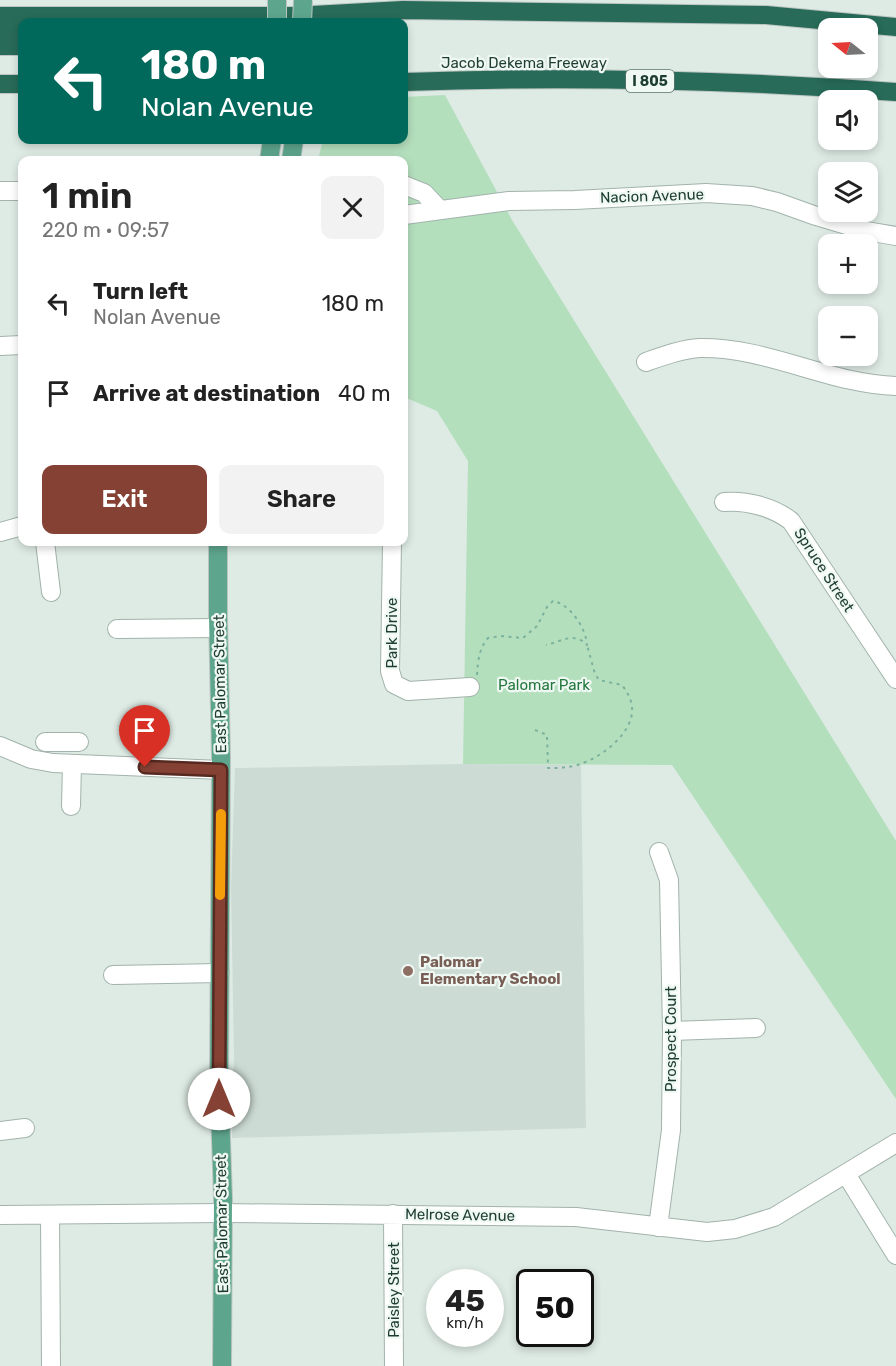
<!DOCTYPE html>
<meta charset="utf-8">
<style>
body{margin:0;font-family:Rubik,sans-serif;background:#f2f2f2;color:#222;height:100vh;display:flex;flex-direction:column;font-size:22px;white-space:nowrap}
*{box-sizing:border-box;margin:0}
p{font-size:20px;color:#767676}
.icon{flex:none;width:33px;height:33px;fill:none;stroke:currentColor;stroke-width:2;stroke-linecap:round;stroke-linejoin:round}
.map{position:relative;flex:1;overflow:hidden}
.panel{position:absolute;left:18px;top:156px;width:390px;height:390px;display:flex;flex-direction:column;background:#fff;border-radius:12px;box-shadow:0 3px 9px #0003}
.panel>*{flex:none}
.top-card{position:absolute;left:18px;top:18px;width:390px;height:126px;border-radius:12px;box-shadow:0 3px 9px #0003;background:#00695c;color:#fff;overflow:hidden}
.needle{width:39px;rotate:288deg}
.controls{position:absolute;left:818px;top:18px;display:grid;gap:12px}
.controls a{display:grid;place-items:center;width:60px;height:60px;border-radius:12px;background:#fff;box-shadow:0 3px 9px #0003;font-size:30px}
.speed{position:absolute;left:426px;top:1269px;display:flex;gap:12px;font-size:30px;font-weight:700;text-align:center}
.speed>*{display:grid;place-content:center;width:78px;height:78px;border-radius:50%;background:#fff;box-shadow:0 3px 9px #0003;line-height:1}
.speed small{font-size:15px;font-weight:400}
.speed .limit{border:3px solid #111;border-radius:9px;background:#fff;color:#111}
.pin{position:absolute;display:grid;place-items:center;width:51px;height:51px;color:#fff;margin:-62px -26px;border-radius:50% 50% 50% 0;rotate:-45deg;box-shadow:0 0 6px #0007}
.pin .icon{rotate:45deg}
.me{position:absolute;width:66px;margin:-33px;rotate:0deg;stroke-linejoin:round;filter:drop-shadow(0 0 4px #0008)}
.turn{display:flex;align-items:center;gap:21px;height:126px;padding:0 24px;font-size:27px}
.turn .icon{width:78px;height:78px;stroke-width:2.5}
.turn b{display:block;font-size:42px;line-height:51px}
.round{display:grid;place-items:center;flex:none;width:63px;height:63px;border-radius:12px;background:#f2f2f2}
.overview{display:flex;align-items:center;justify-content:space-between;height:102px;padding:0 24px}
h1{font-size:36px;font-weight:600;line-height:45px}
.primary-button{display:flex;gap:12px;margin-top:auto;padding:12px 24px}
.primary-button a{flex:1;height:69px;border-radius:12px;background:#854133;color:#fff;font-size:24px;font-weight:600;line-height:69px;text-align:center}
.primary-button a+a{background:#f2f2f2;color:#222}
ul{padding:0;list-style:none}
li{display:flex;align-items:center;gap:18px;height:90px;padding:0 24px}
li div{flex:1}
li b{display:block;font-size:22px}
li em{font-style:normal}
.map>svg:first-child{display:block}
</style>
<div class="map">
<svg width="896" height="1366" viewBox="0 0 896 1366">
<rect width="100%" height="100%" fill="#deebe4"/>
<path fill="#ccdbd3" d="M463 764 581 765 586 1128 232 1138 234 1055 231 887 235 768Z"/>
<path fill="#b4dfbd" d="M445 95 512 220 896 841V1099L672 765 463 764 468 461 437 411 404 397V160H318L323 140H404V97Z"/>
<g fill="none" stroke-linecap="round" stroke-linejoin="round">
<g stroke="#a1b3ab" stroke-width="20">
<path id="minor" d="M404 185 424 193 440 210
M0 191H22
M404 215 509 201 575 200 706 193 752 196 777 202 816 216 866 231 896 236
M0 346 22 345
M646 362C663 356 682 349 700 348 768 347 829 384 896 386
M724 502C746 500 773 507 791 521L896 679
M0 532 22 526
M45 542 51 592
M392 542 390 671 394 684 408 691 470 687
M117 629 218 628
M45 742H79
M0 746 31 759 53 763 221 770
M71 806 72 764
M113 975 220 973
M672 1031 756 1028
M0 1131 25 1128
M846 1174 896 1255
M393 1214 394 1366
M0 1215 223 1213 576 1217 707 1232 735 1229 774 1217 896 1143
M50 1215 51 1366
M658 1227 671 1130 672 1031 669 880 659 852"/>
</g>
<g stroke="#bcc5c2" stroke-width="20">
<path id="major" d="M269 160 272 140
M291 160 294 140
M218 542V617L221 757 219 1081 223 1199 222 1366"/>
</g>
<g stroke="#bcc5c2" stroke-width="20">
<path id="highway" d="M0 16H294L403 10 766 15 896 27
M0 30H22
M0 46H22
M404 82C568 76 732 80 896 92
M0 84H22"/>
</g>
<path stroke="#7bb29d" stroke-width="2" stroke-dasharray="3 4.5" stroke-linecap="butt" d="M477 675C478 660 479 649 488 638L501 636 523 638 537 626 547 607 553 601C570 604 586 628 587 645 574 631 560 642 546 645
M535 730 547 735 548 768C555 768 561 768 567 767 593 765 635 735 632 707 631 698 627 692 622 685L599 680 595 674 587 645"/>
<use href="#minor" stroke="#fff" stroke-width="18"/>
<use href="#major" stroke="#5ea58d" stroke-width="18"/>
<use href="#highway" stroke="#276b58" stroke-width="18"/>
<g stroke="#bcc5c2" stroke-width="20" stroke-linecap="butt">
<path id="major-bridge" d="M277 0V22
M302 22 303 0"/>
</g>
<use href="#major-bridge" stroke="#5ea58d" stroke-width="18"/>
</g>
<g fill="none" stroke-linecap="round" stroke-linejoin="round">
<g stroke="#562a21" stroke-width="15">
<path id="route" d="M145 767 221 770 219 1099"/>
</g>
<use href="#route" stroke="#854133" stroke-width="10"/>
<path stroke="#f59e0b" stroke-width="10" d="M220 895 221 814"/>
</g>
<circle fill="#8d6e63" stroke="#eff8f3" stroke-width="2" cx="408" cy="971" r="6"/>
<g text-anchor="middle" stroke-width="4.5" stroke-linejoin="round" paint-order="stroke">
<rect fill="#eff8f3" stroke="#5d756c" stroke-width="1.5" x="626" y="70" width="48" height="22" rx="4.5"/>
<g font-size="14" font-weight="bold" fill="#1e3d32">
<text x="650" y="86">I 805</text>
</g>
<g font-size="15" fill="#1e3d32" stroke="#eff8f3">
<text x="524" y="68">Jacob Dekema Freeway</text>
<text transform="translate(652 196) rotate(-2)" y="5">Nacion Avenue</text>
<text transform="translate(824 570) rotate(57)" y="5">Spruce Street</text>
<text transform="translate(392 633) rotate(-90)" y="5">Park Drive</text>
<text transform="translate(220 684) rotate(-91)" y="5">East Palomar Street</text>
<text transform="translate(671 1039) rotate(-90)" y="5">Prospect Court</text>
<text transform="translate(460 1215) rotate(1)" y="5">Melrose Avenue</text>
<text transform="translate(222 1224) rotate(-91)" y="5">East Palomar Street</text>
<text transform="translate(394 1290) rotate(-90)" y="5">Paisley Street</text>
</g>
<g font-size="15" fill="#24773e" stroke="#eff8f3">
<text x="544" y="690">Palomar Park</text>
</g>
<g font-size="15" font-weight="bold" fill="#785e54" stroke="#eff8f3" text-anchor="start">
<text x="420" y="967">Palomar<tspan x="420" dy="17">Elementary School</tspan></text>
</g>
</g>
</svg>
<div class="controls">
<a><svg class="needle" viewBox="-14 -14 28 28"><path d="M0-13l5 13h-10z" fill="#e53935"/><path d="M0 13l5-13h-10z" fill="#767676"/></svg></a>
<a><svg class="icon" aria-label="sound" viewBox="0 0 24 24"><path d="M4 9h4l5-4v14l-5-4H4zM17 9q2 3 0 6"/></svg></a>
<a><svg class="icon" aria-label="layers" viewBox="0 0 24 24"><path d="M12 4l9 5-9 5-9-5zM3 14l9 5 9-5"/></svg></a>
<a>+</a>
<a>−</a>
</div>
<div class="speed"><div>45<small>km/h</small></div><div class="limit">50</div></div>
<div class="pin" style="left:145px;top:767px;background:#d93025"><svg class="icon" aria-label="arrive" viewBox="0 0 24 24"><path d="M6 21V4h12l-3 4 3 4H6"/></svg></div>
<svg class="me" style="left:219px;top:1099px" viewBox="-20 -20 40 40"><circle r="19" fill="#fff"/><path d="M0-13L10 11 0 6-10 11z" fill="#854133"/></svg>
<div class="top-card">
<div class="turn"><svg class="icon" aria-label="left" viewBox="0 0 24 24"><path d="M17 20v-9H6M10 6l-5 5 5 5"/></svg><div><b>180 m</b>Nolan Avenue</div></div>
</div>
<section class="panel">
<div class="overview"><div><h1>1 min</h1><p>220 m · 09:57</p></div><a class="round"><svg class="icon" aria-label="close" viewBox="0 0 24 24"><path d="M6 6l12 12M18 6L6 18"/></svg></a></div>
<ul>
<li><svg class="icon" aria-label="left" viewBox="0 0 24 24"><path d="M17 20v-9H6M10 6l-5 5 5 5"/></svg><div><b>Turn left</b><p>Nolan Avenue</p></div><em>180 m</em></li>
<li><svg class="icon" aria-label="arrive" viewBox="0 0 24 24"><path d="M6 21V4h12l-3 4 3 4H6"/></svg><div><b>Arrive at destination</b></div><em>40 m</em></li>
</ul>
<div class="primary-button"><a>Exit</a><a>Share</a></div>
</section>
</div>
